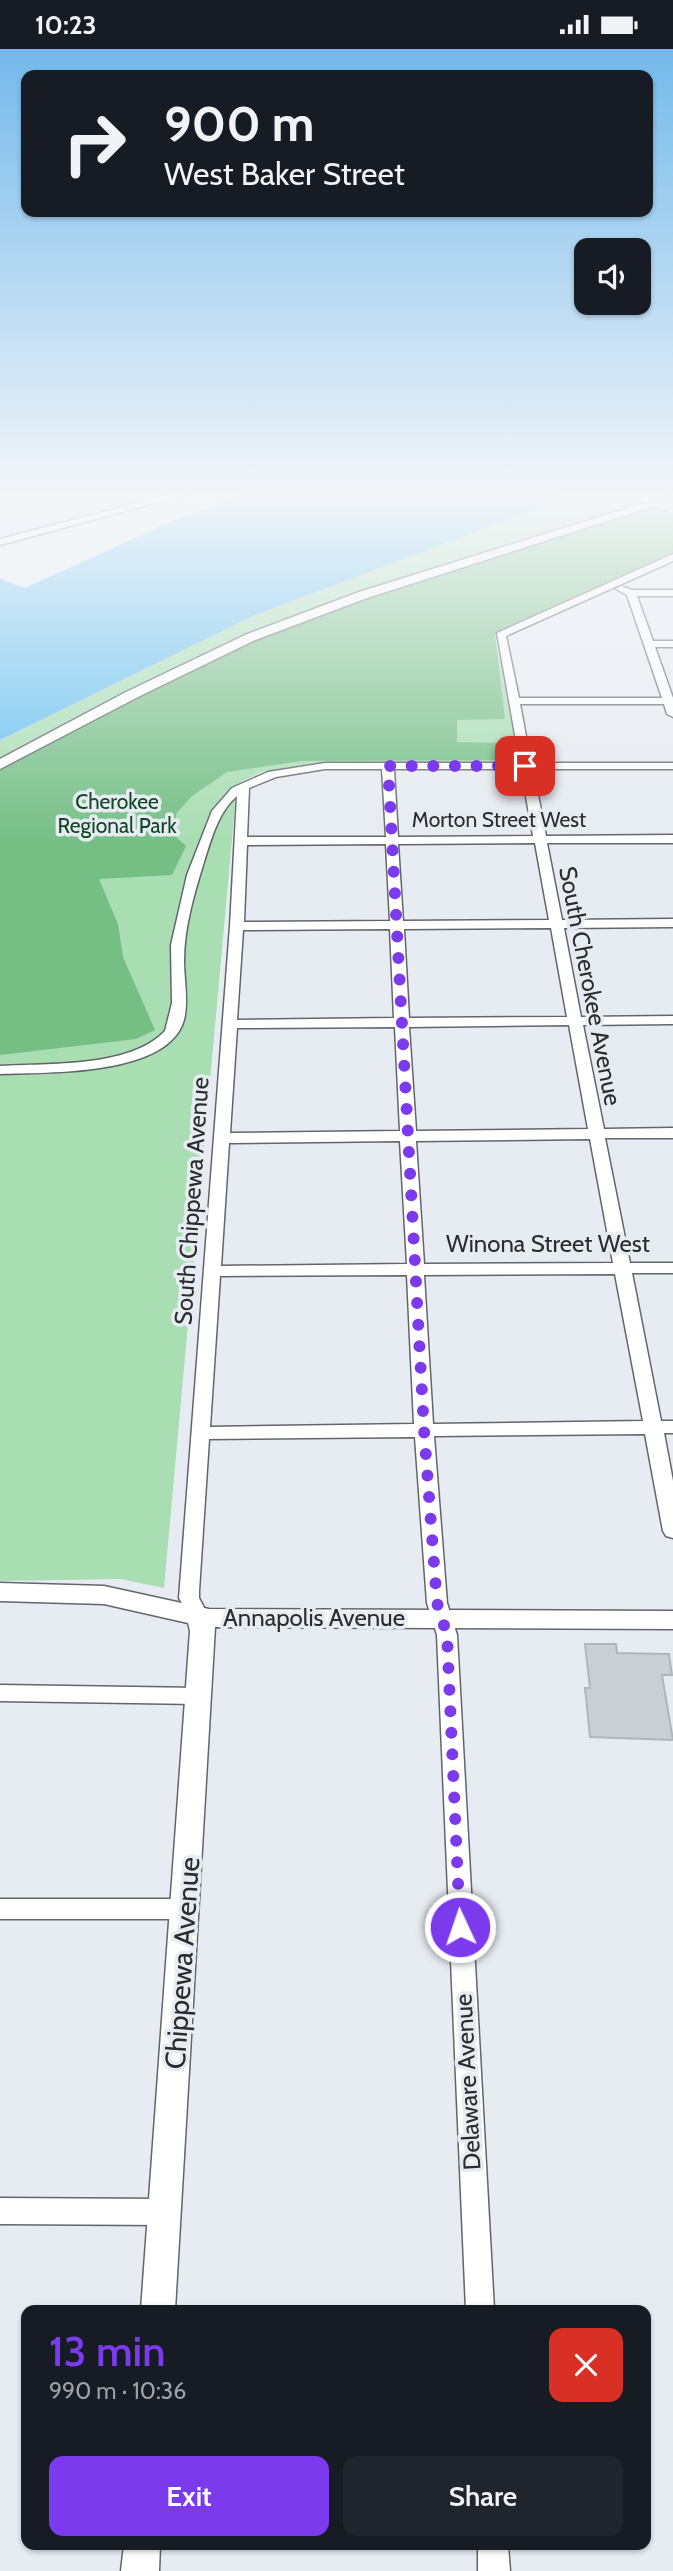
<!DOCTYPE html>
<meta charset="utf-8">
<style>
body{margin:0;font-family:Cabin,sans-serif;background:#20242c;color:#f1f3f6;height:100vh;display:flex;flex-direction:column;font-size:26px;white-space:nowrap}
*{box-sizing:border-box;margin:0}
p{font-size:23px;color:#9ea1a6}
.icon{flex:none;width:38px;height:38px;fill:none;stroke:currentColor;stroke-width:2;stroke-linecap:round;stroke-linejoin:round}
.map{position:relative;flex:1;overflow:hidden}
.panel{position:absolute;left:21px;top:2256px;width:630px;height:245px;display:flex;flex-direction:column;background:#171b24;border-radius:14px;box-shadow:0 2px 5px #0004}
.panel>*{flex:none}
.guide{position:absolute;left:21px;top:21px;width:632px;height:147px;border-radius:14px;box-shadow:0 2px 5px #0004;background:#171b24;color:#f1f3f6;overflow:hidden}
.buttons{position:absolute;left:574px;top:189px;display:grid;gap:14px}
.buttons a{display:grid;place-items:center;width:77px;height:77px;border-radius:14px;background:#171b24;box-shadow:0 2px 5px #0004;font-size:35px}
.pin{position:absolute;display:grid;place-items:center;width:60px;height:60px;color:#fff;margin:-30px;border-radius:14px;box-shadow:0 4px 10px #0006}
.me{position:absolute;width:77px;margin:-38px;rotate:357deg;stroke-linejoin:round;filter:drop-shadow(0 0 5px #0008)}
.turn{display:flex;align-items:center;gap:24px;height:147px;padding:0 28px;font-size:32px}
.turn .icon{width:91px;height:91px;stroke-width:2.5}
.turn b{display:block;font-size:49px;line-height:60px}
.round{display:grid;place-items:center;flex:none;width:74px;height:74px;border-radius:14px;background:#20242c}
.summary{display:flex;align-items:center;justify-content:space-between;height:119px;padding:0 28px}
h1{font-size:42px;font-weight:600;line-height:52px;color:#7c3aed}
.action{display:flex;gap:14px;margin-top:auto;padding:14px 28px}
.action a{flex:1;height:80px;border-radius:14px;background:#7c3aed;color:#fff;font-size:28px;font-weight:600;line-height:80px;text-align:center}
.action a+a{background:#20242c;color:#f1f3f6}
.status{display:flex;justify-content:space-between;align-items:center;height:49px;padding:0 35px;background:#171b24;direction:ltr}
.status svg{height:19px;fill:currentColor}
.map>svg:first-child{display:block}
</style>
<div class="status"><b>10:23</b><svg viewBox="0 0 49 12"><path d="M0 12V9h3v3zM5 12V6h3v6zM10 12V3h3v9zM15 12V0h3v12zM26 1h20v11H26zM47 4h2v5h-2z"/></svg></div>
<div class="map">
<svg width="673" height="2522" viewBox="0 0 673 2522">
<rect width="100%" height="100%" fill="#e7ecf2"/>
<path fill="#d5dfec" d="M0 441H193L0 491Z"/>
<path fill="#a8deb2" d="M568 441H673V504L495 586 519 714H314L261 723 237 735 164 1539 121 1530 0 1532V691L255 566 542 458Z"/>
<path fill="#75bf85" d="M657 455 673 465V511L495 586 505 670 457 671V693L505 694 511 711 302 712 227 723 192 747 176 765 177 789 186 797 172 826 99 830 118 875 123 908 155 981 136 990 0 1006V716L249 589Z"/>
<path fill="#64c0f0" d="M257 441H568L542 458 255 566 0 691V530L25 539 172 472Z"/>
<path fill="#cacfd5" stroke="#b2b6bc" stroke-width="2" d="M585 1595H616L617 1604 669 1605 672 1626H662L673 1691 590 1688 585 1639H590Z"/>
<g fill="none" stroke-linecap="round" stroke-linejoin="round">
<g stroke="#62666b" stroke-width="3">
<path id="minor" d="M187 441H203L0 496V490Z
M673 505V512L506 587 519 649H662L627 546 616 540 621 537 632 541H673V547H637L653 592H673V598H655L673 649V668L667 665 664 655H520L531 714H673V720H533L546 787 673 786V794H547L562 871 673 870V878L564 879 581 968 673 967V975L583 976 604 1080 673 1079V1089H605L630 1214H673V1224H632L661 1372H673V1384H664L673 1432V1489L666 1487 663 1482 645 1385 434 1387 447 1554 457 1586 494 2261H466L437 1586 427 1554 415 1388 209 1390 199 1542V1549L209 1568 206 1573 199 1576 192 1573 179 1549 230 877 237 747C218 763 211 791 204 813 194 845 184 879 184 912 184 930 188 948 185 966 175 1028 47 1023 0 1025V1017C48 1014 130 1019 165 982L172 954 171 896 187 826 212 762 232 739 268 723 325 714H520L497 584ZM325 720H382L386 788H247L249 739 276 728ZM394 720H521L533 787 398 788ZM535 794 549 871 403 872 398 795ZM386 795 390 872 244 873 247 796ZM551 879 567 968 409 969 404 880ZM390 880 394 969 237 971 243 881ZM569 976 588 1080 416 1082 409 978ZM395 978 400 1082 230 1084 237 979ZM590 1090 613 1214 424 1215 416 1092ZM400 1092 407 1215 221 1217 229 1094ZM615 1225 643 1372 433 1375 424 1226ZM407 1226 414 1375 210 1378 220 1227Z
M0 1636 199 1639 207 1641 210 1647 207 1653 199 1655 0 1652Z
M0 1850H186L194 1853 198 1860 194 1867 186 1870H0Z
M0 2149 165 2150 175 2154 179 2163 175 2172 165 2176 0 2175Z
M478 2496H508L510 2522H478Z"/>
</g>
<g stroke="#62666b" stroke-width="3">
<path id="tertiary" d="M673 445V451L367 549 253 592 136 649 0 720V710L126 643 245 586 359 543Z
M0 1534 104 1537 209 1560 673 1562V1580L215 1578 175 2261H141L190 1582 188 1574 104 1555 0 1552Z
M124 2496H160L159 2522H121Z"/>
</g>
<use href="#minor" fill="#fff" fill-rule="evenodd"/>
<use href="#tertiary" fill="#fff" fill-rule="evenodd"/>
<g stroke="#62666b" stroke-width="16" stroke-linecap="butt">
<path id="secondary-bridge" d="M628 441 673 457"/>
</g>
<use href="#secondary-bridge" stroke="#ebdbed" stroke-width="14"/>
</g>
<linearGradient id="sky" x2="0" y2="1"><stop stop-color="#73b9eb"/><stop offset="0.56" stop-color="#f4f6f9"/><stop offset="1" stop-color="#f4f6f9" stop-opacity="0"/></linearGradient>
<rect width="673" height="794" fill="url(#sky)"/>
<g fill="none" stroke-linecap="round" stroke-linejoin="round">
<path stroke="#7c3aed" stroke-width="12" stroke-dasharray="0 21.6" d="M460 1878 447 1586 437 1554 424 1381 388 717H525"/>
</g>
<g text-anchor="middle" stroke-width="7" stroke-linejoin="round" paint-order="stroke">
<g font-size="21" fill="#104722" stroke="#e7ecf2">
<text x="117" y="760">Cherokee<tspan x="117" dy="24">Regional Park</tspan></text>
</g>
<g font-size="21" fill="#2a2c2e" stroke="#e7ecf2">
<text x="499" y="778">Morton Street West</text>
</g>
<g font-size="24" fill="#2a2c2e" stroke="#e7ecf2">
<text transform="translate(590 937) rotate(79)" y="8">South Cherokee Avenue</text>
<text transform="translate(192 1152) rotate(-86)" y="8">South Chippewa Avenue</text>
<text x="548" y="1203">Winona Street West</text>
<text x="314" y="1577">Annapolis Avenue</text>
<text transform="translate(468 2033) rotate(-93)" y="8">Delaware Avenue</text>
</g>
<g font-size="28" fill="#2a2c2e" stroke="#e7ecf2">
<text transform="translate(182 1914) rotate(-86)" y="10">Chippewa Avenue</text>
</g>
</g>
</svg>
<div class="buttons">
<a><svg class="icon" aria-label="sound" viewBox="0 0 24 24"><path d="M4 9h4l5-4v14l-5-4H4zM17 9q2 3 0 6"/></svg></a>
</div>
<div class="pin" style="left:525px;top:717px;background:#d93025"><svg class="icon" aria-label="arrive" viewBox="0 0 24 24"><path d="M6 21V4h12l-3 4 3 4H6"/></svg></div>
<svg class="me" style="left:460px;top:1878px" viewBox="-20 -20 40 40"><circle r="17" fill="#7c3aed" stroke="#fff" stroke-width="3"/><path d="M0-11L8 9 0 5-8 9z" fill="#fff"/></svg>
<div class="guide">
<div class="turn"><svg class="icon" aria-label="right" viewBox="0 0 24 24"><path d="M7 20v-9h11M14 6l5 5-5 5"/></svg><div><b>900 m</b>West Baker Street</div></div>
</div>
<section class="panel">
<div class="summary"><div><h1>13 min</h1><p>990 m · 10:36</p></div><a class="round" style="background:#d93025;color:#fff"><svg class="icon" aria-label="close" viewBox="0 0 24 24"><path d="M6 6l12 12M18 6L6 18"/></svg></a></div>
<div class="action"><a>Exit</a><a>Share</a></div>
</section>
</div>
